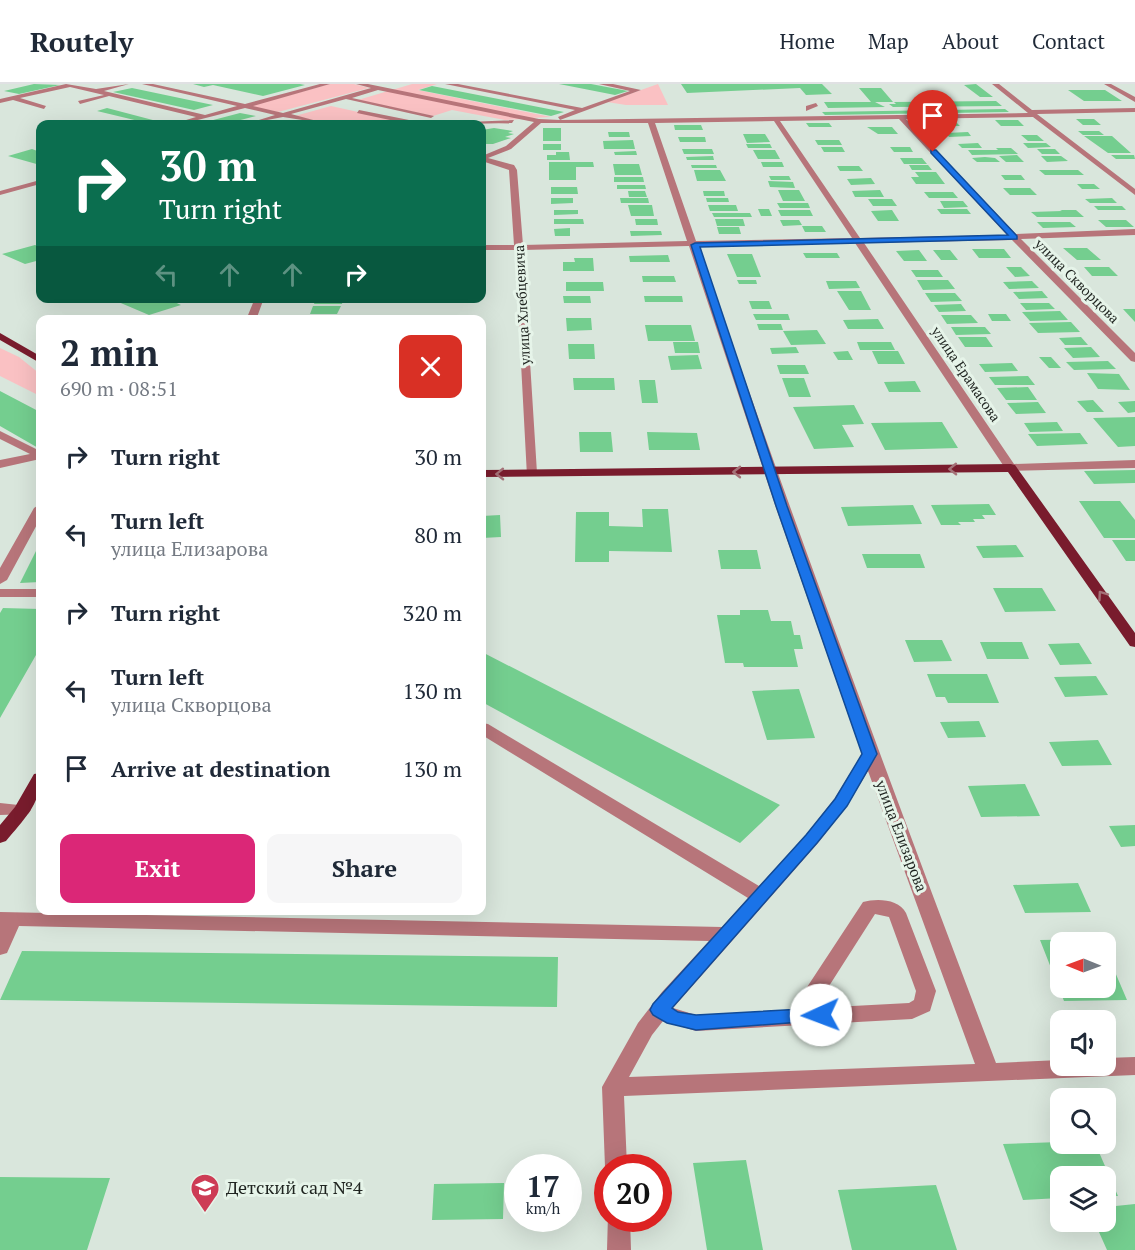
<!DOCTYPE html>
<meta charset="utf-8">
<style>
body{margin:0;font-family:"PT Serif",serif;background:#f6f6f7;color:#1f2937;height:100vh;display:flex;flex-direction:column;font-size:22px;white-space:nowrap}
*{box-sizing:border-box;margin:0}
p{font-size:20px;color:#747a83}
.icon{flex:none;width:33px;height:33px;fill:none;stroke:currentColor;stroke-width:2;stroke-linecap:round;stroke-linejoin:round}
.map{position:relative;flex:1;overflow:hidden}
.sheet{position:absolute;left:36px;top:231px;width:450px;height:600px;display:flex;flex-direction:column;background:#fff;border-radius:12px;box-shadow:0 6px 24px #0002}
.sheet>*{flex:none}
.hud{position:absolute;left:36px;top:36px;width:450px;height:183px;border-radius:12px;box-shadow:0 6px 24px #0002;background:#0b6e4f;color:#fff;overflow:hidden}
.needle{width:39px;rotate:271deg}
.fabs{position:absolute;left:1050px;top:848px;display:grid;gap:12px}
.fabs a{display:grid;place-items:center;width:66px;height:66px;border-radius:12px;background:#fff;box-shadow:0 6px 24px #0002;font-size:30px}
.speed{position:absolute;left:504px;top:1070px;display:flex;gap:12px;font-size:30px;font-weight:700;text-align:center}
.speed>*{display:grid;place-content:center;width:78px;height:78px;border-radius:50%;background:#fff;box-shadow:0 6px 24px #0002;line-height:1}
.speed small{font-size:15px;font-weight:400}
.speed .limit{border:9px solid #d22;background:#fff;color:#111}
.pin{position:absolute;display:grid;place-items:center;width:51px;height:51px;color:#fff;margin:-62px -26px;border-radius:50% 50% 50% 0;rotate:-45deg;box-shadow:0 0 6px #0007}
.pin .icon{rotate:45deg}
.me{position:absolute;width:66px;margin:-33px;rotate:268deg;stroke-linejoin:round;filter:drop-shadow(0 0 4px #0008)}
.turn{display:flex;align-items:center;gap:21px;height:126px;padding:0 24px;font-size:27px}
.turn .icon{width:78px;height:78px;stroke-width:2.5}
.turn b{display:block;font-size:42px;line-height:51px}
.lanes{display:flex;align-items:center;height:57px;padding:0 24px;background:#0003;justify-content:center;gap:30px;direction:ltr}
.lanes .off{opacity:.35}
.round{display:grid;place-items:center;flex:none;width:63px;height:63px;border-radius:12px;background:#f6f6f7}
.headline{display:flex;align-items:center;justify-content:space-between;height:102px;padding:0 24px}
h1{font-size:36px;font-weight:800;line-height:45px}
.action{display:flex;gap:12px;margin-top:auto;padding:12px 24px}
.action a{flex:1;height:69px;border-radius:12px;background:#db2777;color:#fff;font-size:24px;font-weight:800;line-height:69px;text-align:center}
.action a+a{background:#f6f6f7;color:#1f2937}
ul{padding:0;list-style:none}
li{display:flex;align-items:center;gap:18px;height:78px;padding:0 24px}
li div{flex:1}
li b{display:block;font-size:22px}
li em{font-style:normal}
header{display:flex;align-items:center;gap:36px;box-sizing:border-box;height:84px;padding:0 30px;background:#fff;border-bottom:2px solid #e0e1e3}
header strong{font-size:28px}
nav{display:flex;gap:33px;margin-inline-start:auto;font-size:21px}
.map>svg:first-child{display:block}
</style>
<header>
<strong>Routely</strong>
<nav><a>Home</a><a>Map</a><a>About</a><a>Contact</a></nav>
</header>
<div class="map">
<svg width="1135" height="1166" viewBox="0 0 1135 1166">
<rect width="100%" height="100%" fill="#d9e6dc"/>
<path fill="#fac1c3" d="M330 0H354L369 4 278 28 249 22Z
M412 0H437L418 6 551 33 531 34 392 6Z
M658 0 668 21H626L607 18Z
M388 7 524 35 505 36 452 26 433 32 358 16Z
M331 22 408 39 331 40 295 32Z
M0 264 19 273 40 290V312L0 292Z"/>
<path fill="#74ce8f" d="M34 0 60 1 19 10 4 7Z
M193 0H300L305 1 263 12 213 1 204 3Z
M559 0H591L628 7 615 11Z
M681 0H822L832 10 806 11 800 4 687 9Z
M976 0 993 13H980L964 1Z
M432 2 564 28 551 32 419 6Z
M132 4 213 21 194 26 113 8Z
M859 4H881L893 18H875L885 23 828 24 824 18H871Z
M1068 6H1105L1122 17H1084Z
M996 17 1002 22 893 23 889 20H896L894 18Z
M107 24 168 40H151L97 27Z
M1005 25 1009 28 825 31 822 28Z
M240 29 256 32 225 40H198Z
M1076 35H1094L1101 41H1083Z
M995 36H1018L1024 42H1001Z
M934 37H955L960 42H938Z
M806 39H829L832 43H809Z
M674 41H701L703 46H675Z
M867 43H892L898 50H878Z
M494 44 513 47 508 49 514 50 505 53 511 54 493 60H482V46Z
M543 44H561V57H543Z
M1078 47H1099L1104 51H1083Z
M608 48H629L630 53H609Z
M968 48 971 52 949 53 946 49Z
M743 50H765L770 58 747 59Z
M1021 51H1037L1044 57H1028Z
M1084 52H1112L1131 69H1108Z
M678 53H705L706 58H680Z
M633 56 635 65H604L603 57Z
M815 56H839L842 61H818Z
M978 59 982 64H962L958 60Z
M1023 59H1046L1051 63 1028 64Z
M543 60H561V66H543Z
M746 60H770L772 64H748Z
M821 63H842L845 68H824Z
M890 63H910L913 68H894Z
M996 64H1011L1018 70 972 71 968 66H998Z
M32 65 40 68V81L8 72Z
M682 65H712L714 70H684Z
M1037 65H1055L1060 70H1042Z
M753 66H775L780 75H758Z
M636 67 637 71H615L614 68Z
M556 68H569L570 76H547V71H556Z
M1017 71 1024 78H1006L999 72Z
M1111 71H1134L1135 75H1116Z
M713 72 714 76H687L686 73Z
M1041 72H1061L1068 77 1047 78Z
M985 73 995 74 1000 78H977L972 74Z
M900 74H922L927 80H904Z
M549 78H593L594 83H576V96H549Z
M761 78H782L784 83H763Z
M613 80H639L642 91H615Z
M691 81H716L717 84H692Z
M909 81H928L932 86H912Z
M837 82H859L863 87H840Z
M694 86H720L726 97H697Z
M1039 86H1078L1084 91H1045Z
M915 88H936L945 100H916L911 93H919Z
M1001 91H1021L1025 96H1005Z
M769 92H789L791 96H771Z
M614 93H643L644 98H614Z
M871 94 875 100 851 101 847 95Z
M768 97 793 98 795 104 770 103Z
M1077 100H1094L1100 105H1082Z
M617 101H645L646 105H617Z
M551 103H577L578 110H551Z
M1003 104H1030L1037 111H1010Z
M778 106H799L805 117H783Z
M880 106 884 113H855L852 107Z
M628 107H645L647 113H629Z
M703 107H724L725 112H704Z
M924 108H953L958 114H929Z
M551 114H573V119L551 120Z
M620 114H648L649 119H621Z
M706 114H728L729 118H707Z
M1112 114 1117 119H1090L1085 115Z
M868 115H892L897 122H873Z
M940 117H963L968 123 944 124Z
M777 119H808L810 124H780Z
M628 121H652L654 132H631Z
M708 121H736L738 127H710Z
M1094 122H1122L1126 126H1098Z
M758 125H769L772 132H761Z
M937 125H967L971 130H941Z
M554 126H578V130L554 131Z
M778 126H810L813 132H781Z
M892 126 899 137H878L871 127Z
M1060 126H1076L1084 133H1037L1031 128 1062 127Z
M712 129H750L752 133H714Z
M554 135H583L584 140H554Z
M635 135H657L658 141H636Z
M715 135H743L745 142H717Z
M780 136H799L802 141 783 142Z
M1098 136H1126L1134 143H1106Z
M1037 138H1070L1076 143 1043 144Z
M802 142H822L826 148H805Z
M717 143H739L741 150H719Z
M570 144V152H555L554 145Z
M630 147H661L662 151 631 152Z
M35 161 40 163V176L25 180 2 170Z
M1063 164H1087L1101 176H1077Z
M972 165H1004L1011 174H979Z
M919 166 927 177H904L896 167Z
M933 166H950L958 176H941Z
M803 169H837L840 174H806Z
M727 170H752L761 193H737Z
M668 171 670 178H630L629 172Z
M574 174H593L594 187H563V178H575Z
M1006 183H1021L1030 192 1015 193Z
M1084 183H1109L1118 192H1092Z
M911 186H938L943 193H916Z
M642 192H674L676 198H643Z
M737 196H756L757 200H739Z
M917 196H948L955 205 923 206Z
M826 197H856L860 204 829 205Z
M1032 197 1039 204 1009 205 1003 198Z
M566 198H603L604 207H566Z
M837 207H861L871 226H849Z
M1042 207 1048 214 1019 215 1013 208Z
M925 209H955L962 217 931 218Z
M563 212H590L591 219H564Z
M644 212H682L683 218H645Z
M109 214H166L181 221 149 231Z
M316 214H343L342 220H314Z
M749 217H769L772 225H752Z
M1020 219H1049L1055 225 1026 226Z
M961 220 966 227 939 228 934 221Z
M313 222H341L337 230H310Z
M1123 225H1135V238Z
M1060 227 1068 236 1030 237 1022 228Z
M753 230H788L790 236H756Z
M988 230H1006L1011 237H992Z
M941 231H971L978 239 947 240Z
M566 234H591L592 246 567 247Z
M878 235 884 245H848L843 236Z
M1071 238 1080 248 1038 249 1029 239Z
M757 240H781L783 246H759Z
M645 241H691L695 257H648Z
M951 243H985L991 250 956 251Z
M817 246 826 260 791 261 783 247Z
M958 253H986L993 263H965Z
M1081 253 1088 261H1065L1059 254Z
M673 258H698L700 269H675Z
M857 258H891L895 266H860Z
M568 260H594L595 275H569Z
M796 263 799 269 772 270 770 264Z
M1091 263 1100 273 1073 274 1064 264Z
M848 267 853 276H838L833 268Z
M872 267H898L905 280H878Z
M698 271 702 285 671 286 668 272Z
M1039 273H1051L1061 284H1049Z
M1108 277 1116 285 1074 286 1066 278Z
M1012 279 1018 287 985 288 979 280Z
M777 281H805L809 290H780Z
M1087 289 1119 290 1130 306 1098 305Z
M1028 292 1035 301H995L989 293Z
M573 294H614L615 306H574Z
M782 294H804L811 313H789Z
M639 296H655L658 319H642Z
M915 297 921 308H889L884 298Z
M1028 303 1037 316H1006L997 304Z
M0 307 40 328V365L0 342Z
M1093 316 1104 328H1087L1077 317Z
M1135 317V328L1128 329 1118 318Z
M1038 318 1046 329 1016 330 1007 319Z
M854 321 864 340 842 341 854 363 814 365 793 323Z
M1135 333V362L1118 363 1093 334Z
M942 338 958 364 885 366 871 339Z
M1057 338 1063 347 1030 348 1024 339Z
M579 348H611L613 368H580Z
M647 348 697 349 700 366H649Z
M1080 349 1088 360 1037 362 1028 350Z
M1135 386V399L1094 400 1084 387Z
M1079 417H1120L1135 436V454H1104Z
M989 420 996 431H982L985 435H973L975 438H958L961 441H941L931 421Z
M913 421 922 440 848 442 841 423Z
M642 425H668L672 468 609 467V478H575L576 428H609V442L643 443Z
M500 431 501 453 482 454V432Z
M1112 456H1135V477H1126Z
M40 459V498L20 499Z
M1016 461 1024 473 983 474 976 462Z
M718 466H757L761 485H721Z
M862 470H920L925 484H867Z
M993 504H1042L1056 527 1005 528Z
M3 524 40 525V564L0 634V529Z
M740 526H768L771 537H791L794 551H800L803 565H794L798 583H744L743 579H725L717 531H740Z
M905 556H942L952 577 914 578Z
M980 558H1022L1029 575H987Z
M1079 559 1092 580 1060 581 1048 560Z
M482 568 780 721 740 759 482 618Z
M927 590H987L999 619H948L945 613H936Z
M1096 592 1108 611 1065 613 1054 593Z
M799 605 815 654 767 656 752 607Z
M979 637 986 653 948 654 940 638Z
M1098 656 1112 681 1062 682 1049 658Z
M1025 700 1040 732 981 733 968 702Z
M1135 741V762L1121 763 1109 742Z
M1078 799 1091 828 1025 829 1013 801Z
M1100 855 1102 858H1060V903H1106V867L1127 916 1064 917 1040 856Z
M22 867 558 873 557 923 0 916Z
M1060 1058 1095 1059 1118 1112H1106V1092H1060V1114L1023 1116 1003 1060Z
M746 1076 763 1166H707L693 1079Z
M0 1093 110 1094 87 1166H0Z
M504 1099 503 1135 432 1136 434 1100Z
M936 1101 957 1166H852L838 1106Z
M1135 1120V1166H1107L1094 1137H1106V1123Z"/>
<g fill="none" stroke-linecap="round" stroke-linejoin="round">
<path fill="#b7757a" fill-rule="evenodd" d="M66 0 96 5 129 0 104 7 205 31 237 22 142 0H153L245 20 320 0H330L253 22 283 29 371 4 356 0H368L539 35 560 36 558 33 575 26 445 0H458L582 24 630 7 599 0H613L641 6 560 36 1028 29 992 0H999L1032 26 1135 24V28L1037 30 1135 105V111L1033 33 906 35 1016 150 1135 145V151L1021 155 1135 269V278L1131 277 1012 156 864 159 1014 380 1135 376V384L1007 387 855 159 698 162C793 436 893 708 996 979L1060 976V981H1106V974L1135 973V991L624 1012 627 1083H608V1089L605 1083 602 1003 638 939 662 908 709 857 19 842 7 869 0 871V828L722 843 748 814 482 651V639L488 640 759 802 806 751 835 714 862 670 775 421 689 162 523 166 537 389 535 392H527L515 166H482V161H514L509 86 482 77V72L506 62 534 38 378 6 352 14 434 32 431 34 346 15 291 30 328 40 283 33 246 40 275 31 245 24 182 40H173L196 33 109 12 80 20 78 17 104 11 70 3 20 14 46 22 44 25 13 16 0 19V15ZM899 35 1007 151 860 154 780 37ZM774 37 852 154 696 157 655 39ZM541 39H648L687 157 523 161 517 86 514 81 488 74 511 65ZM868 687 975 980 629 993 652 951 663 937 696 947 912 935 930 927 936 907 906 829C899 815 877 814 863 818L792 926 696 931 673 924 818 759 847 722ZM875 830 889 833 916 907 914 916 909 919 815 924Z
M1104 0H1111L1135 13V18Z
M816 19 818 22 806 27V22Z
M359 26 409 36 412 38 409 40 357 29Z
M514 36 512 39 465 40 468 38Z
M40 96V100L0 111V107Z
M255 214H264L256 236H246Z
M0 347 40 367V375L0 384V376L30 370 0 355Z
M40 420V435L7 496 0 500V484L34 424Z
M0 505H40V513H0Z
M0 719 28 722 31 726 28 730 0 731Z
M608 1131V1134H630L631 1166H607Z"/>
<path fill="#791c2d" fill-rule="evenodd" d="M0 249 40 272V279L0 256Z
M1011 380 1015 381 1135 549V563L1130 562 1008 388 482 393V386Z
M40 689C43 718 24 735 6 757L0 759V741L15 723 34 690Z"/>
</g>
<defs><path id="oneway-chevron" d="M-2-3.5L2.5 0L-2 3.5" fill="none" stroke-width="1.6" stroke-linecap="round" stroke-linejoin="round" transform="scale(1.5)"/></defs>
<g stroke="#a57278">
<use href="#oneway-chevron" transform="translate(953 385) rotate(179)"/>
<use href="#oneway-chevron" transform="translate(737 388) rotate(180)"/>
<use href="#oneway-chevron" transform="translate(500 390) rotate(179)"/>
<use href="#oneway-chevron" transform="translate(1102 511) rotate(-125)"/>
</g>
<path fill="#1a73e8" stroke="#114b97" stroke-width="1.5" d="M931 66H936L1017 152V155L700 163 787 422 877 670 847 722 817 759 672 924 678 928 696 931 821 924 828 926 830 931 828 936 696 946 667 939 653 931 650 926 653 920 806 751 835 715 862 670 776 422 691 161 695 159 1008 151 931 69Z"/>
<defs>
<g id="school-pin" transform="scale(1.5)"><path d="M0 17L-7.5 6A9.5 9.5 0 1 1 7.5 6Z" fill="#cd3c55" stroke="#e6f4e9"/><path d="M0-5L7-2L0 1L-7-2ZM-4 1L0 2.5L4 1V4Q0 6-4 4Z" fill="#fff"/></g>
</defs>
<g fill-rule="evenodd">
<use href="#school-pin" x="205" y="1104"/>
</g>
<g text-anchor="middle" stroke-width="6" stroke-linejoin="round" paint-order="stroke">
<g font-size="14" fill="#1f2420" stroke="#e6f4e9">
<text transform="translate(1077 197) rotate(45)" y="5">улица Скворцова</text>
<text transform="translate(522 221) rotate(-93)" y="5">улица Хлебцевича</text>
<text transform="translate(966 290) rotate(56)" y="5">улица Ерамасова</text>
</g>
<g font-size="15" fill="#1f2420" stroke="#e6f4e9">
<text transform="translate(901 752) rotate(69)" y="5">улица Елизарова</text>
</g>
<g font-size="18" fill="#1f2420" stroke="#e6f4e9" text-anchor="start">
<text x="226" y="1110">Детский сад №4</text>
</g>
</g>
</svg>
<div class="fabs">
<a><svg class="needle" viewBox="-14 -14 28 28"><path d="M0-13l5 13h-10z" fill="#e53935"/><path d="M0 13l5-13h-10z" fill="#747a83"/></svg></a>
<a><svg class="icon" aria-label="sound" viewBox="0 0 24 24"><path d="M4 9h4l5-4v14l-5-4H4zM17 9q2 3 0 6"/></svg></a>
<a><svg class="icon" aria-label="search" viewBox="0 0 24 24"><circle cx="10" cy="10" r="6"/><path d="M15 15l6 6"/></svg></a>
<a><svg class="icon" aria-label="layers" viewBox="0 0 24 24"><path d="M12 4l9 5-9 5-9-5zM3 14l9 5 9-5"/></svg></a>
</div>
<div class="speed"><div>17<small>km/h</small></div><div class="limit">20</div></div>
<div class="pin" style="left:933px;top:68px;background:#d93025"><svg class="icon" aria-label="arrive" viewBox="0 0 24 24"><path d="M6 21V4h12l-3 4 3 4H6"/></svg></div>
<svg class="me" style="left:821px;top:931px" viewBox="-20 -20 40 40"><circle r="19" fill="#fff"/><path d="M0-13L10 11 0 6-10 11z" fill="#1a73e8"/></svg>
<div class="hud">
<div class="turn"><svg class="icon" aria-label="right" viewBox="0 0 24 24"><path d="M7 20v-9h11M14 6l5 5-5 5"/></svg><div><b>30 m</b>Turn right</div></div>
<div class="lanes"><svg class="icon off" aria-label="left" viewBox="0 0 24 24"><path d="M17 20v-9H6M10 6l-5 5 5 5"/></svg><svg class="icon off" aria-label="ahead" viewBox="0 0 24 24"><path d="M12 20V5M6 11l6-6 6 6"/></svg><svg class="icon off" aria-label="ahead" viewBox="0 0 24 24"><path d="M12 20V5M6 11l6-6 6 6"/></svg><svg class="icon" aria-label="right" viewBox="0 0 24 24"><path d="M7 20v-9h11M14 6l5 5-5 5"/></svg></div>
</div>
<section class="sheet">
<div class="headline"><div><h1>2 min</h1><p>690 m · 08:51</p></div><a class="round" style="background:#d93025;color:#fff"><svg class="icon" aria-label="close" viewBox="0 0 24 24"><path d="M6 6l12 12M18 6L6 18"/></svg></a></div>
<ul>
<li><svg class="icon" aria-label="right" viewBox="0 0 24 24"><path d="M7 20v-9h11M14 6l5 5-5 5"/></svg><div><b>Turn right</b></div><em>30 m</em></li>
<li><svg class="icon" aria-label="left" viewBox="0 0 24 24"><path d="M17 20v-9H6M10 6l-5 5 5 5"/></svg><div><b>Turn left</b><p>улица Елизарова</p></div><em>80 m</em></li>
<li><svg class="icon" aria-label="right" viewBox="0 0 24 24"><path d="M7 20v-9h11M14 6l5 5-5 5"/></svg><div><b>Turn right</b></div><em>320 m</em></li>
<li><svg class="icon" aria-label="left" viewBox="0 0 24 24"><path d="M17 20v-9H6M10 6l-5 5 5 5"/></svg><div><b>Turn left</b><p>улица Скворцова</p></div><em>130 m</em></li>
<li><svg class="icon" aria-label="arrive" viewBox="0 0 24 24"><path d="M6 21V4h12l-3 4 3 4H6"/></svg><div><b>Arrive at destination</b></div><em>130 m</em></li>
</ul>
<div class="action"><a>Exit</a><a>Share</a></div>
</section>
</div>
